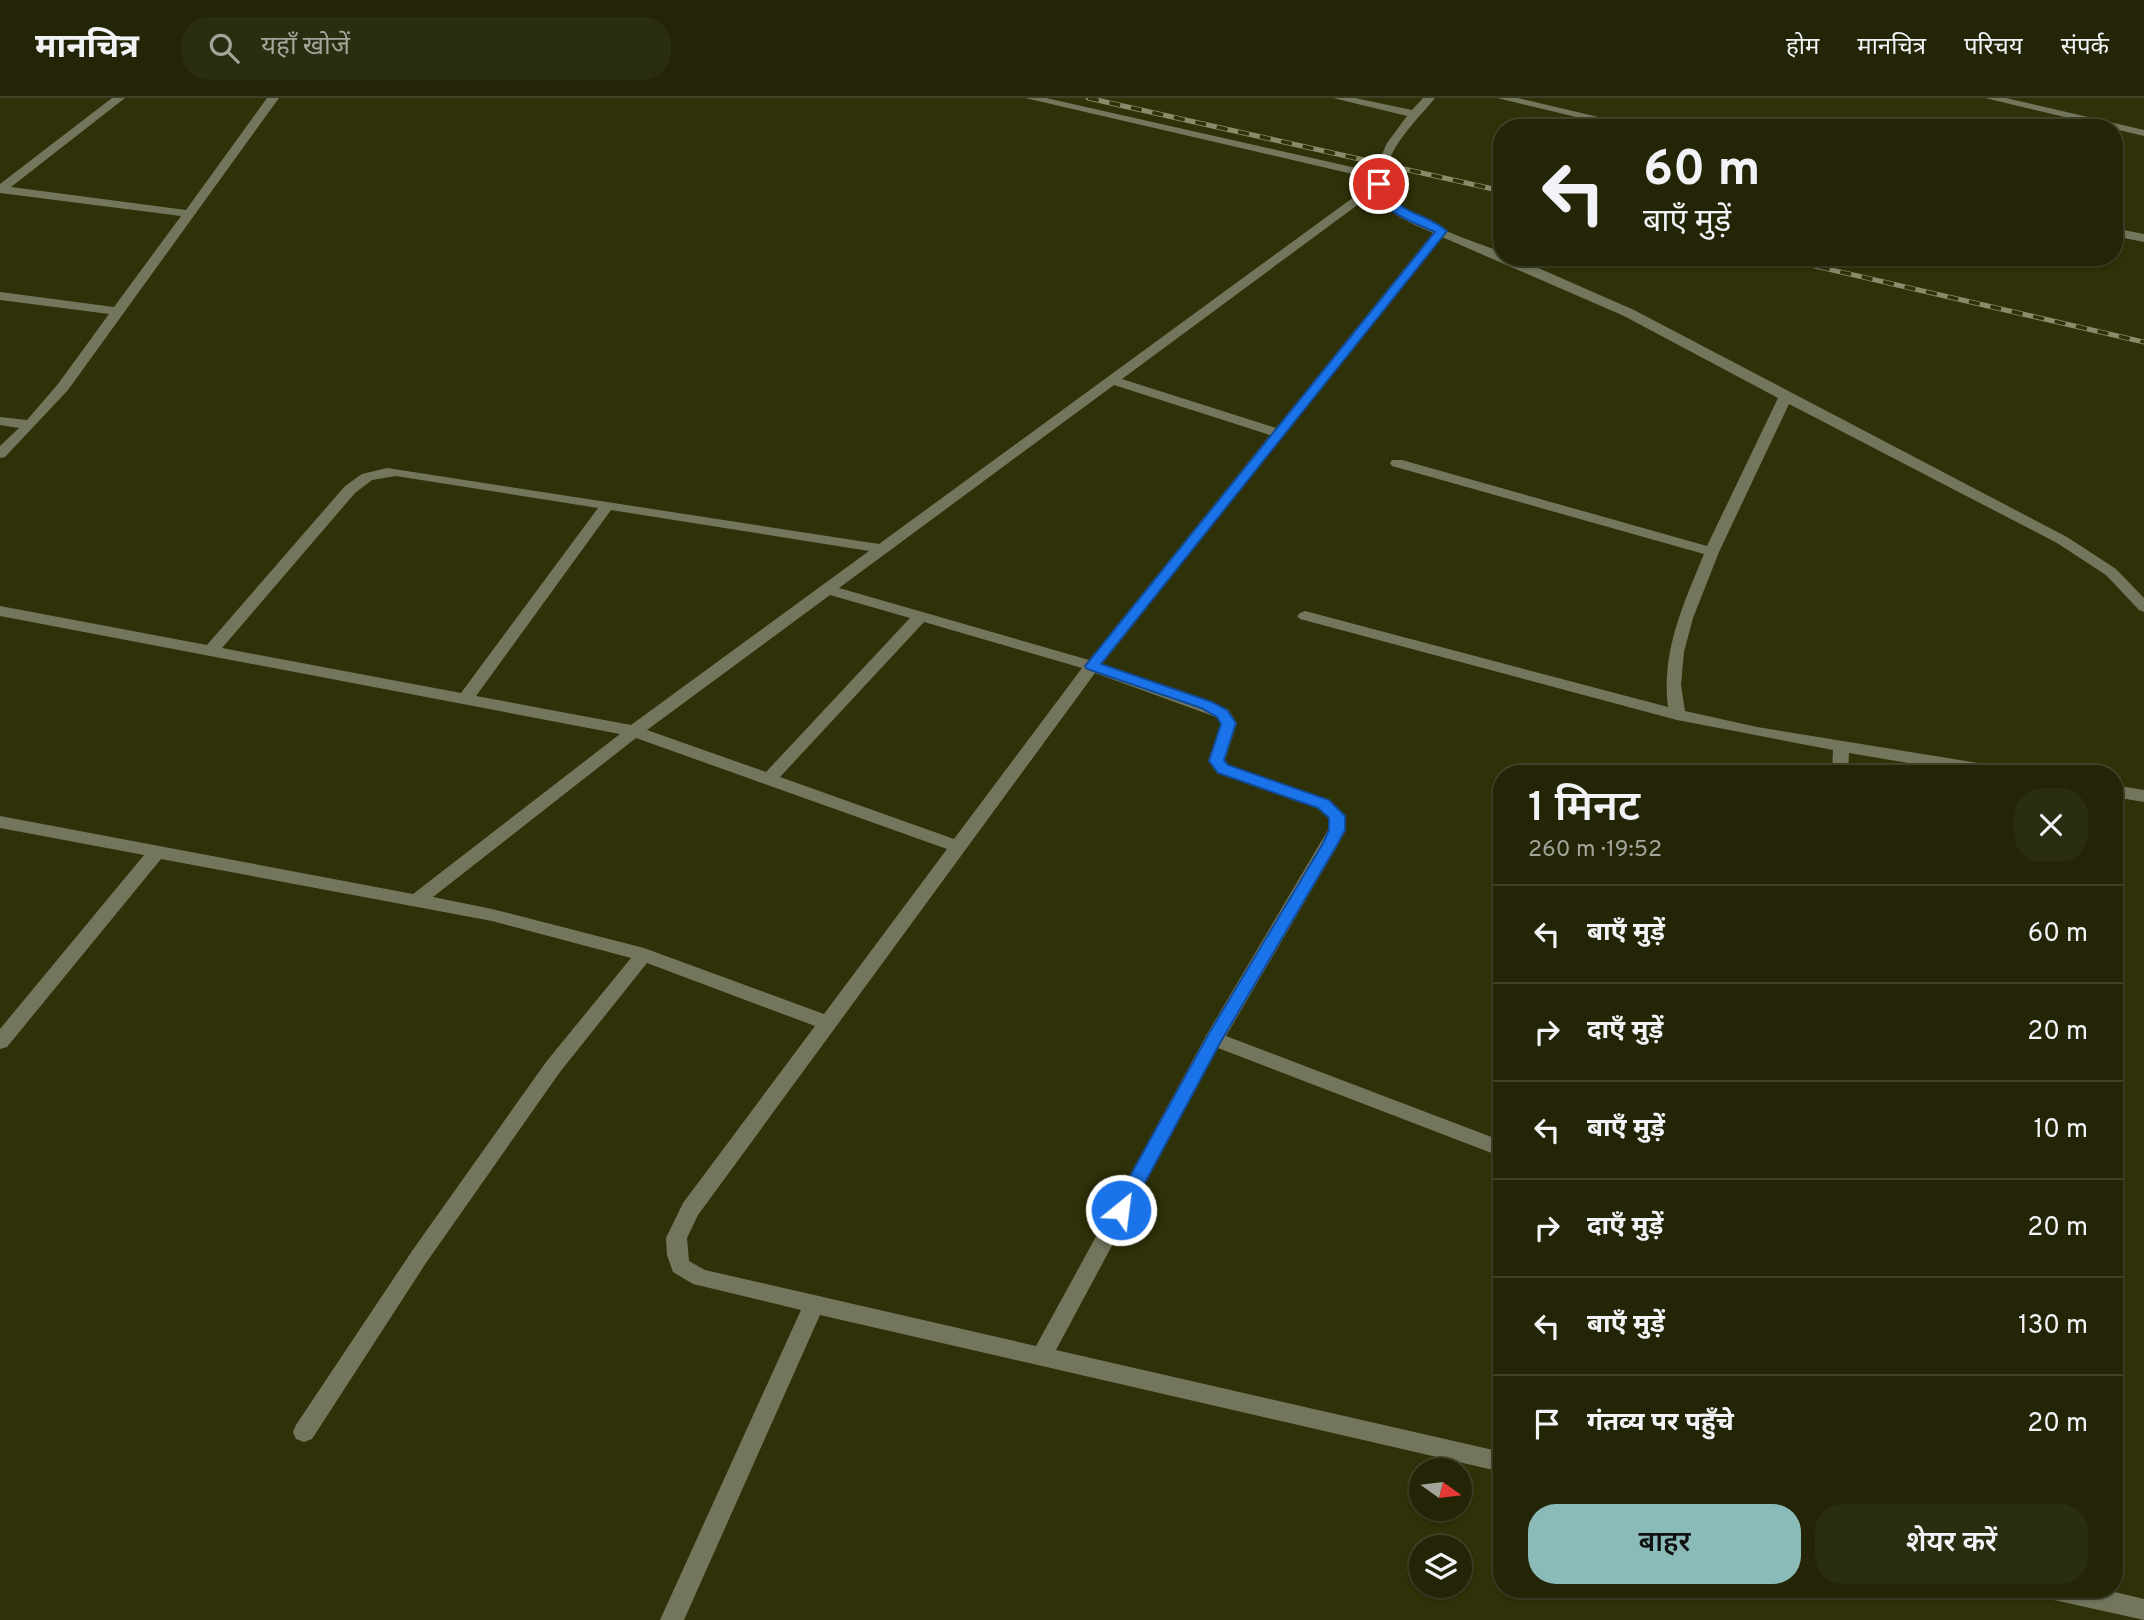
<!DOCTYPE html>
<html lang="hi">
<meta charset="utf-8">
<style>
body{margin:0;font-family:Overpass,"Noto Sans Devanagari",sans-serif;background:#2b2d10;color:#f1f3f6;height:100vh;display:flex;flex-direction:column;font-size:26px;white-space:nowrap}
*{box-sizing:border-box;margin:0}
p{font-size:23px;color:#a3a59b}
.icon{flex:none;width:38px;height:38px;fill:none;stroke:currentColor;stroke-width:2;stroke-linecap:round;stroke-linejoin:round}
.map{position:relative;flex:1;overflow:hidden}
.side{position:absolute;left:1493px;top:667px;width:630px;height:833px;display:flex;flex-direction:column;background:#232506;border-radius:28px;box-shadow:0 2px 5px #0004,0 0 0 2px #404228}
.side>*{flex:none}
.hud{position:absolute;left:1493px;top:21px;width:630px;height:147px;border-radius:28px;box-shadow:0 2px 5px #0004,0 0 0 2px #404228;background:#232506;color:#f1f3f6;overflow:hidden}
.needle{width:46px;rotate:104deg}
.buttons{position:absolute;left:1409px;top:1360px;display:grid;gap:14px}
.buttons a{display:grid;place-items:center;width:63px;height:63px;border-radius:50%;background:#232506;box-shadow:0 2px 5px #0004,0 0 0 2px #404228;font-size:35px}
.pin{position:absolute;display:grid;place-items:center;width:60px;height:60px;color:#fff;margin:-30px;border:4px solid #fff;border-radius:50%;box-shadow:0 2px 7px #0007}
.me{position:absolute;width:77px;margin:-38px;rotate:29deg;stroke-linejoin:round;filter:drop-shadow(0 0 5px #0008)}
.turn{display:flex;align-items:center;gap:24px;height:147px;padding:0 35px;font-size:32px}
.turn .icon{width:91px;height:91px;stroke-width:2.5}
.turn b{display:block;font-size:49px;line-height:60px}
.round{display:grid;place-items:center;flex:none;width:74px;height:74px;border-radius:28px;background:#2b2d10}
.summary{display:flex;align-items:center;justify-content:space-between;height:119px;padding:0 35px}
h1{font-size:42px;font-weight:600;line-height:52px}
.button{display:flex;gap:14px;margin-top:auto;padding:14px 35px}
.button a{flex:1;height:80px;border-radius:28px;background:#8bbbb9;color:#111;font-size:28px;font-weight:600;line-height:80px;text-align:center}
.button a+a{background:#2b2d10;color:#f1f3f6}
ul{padding:0;list-style:none}
li{display:flex;align-items:center;gap:21px;height:98px;padding:0 35px;border-top:2px solid #404228}
li div{flex:1}
li b{display:block;font-size:26px}
li em{font-style:normal}
header{display:flex;align-items:center;gap:42px;box-sizing:border-box;height:98px;padding:0 35px;background:#232506;border-bottom:2px solid #404228}
header strong{font-size:33px}
nav{display:flex;gap:38px;margin-inline-start:auto;font-size:24px}
.search{width:490px;height:63px;background:#2b2d10;display:flex;align-items:center;gap:18px;box-sizing:border-box;padding:0 24px;border-radius:28px;color:#a3a59b;font-size:26px}
.map>svg:first-child{display:block}
</style>
<header>
<strong>मानचित्र</strong>
<div class="search"><svg class="icon" aria-label="search" viewBox="0 0 24 24"><circle cx="10" cy="10" r="6"/><path d="M15 15l6 6"/></svg>यहाँ खोजें</div>
<nav><a>होम</a><a>मानचित्र</a><a>परिचय</a><a>संपर्क</a></nav>
</header>
<div class="map">
<svg width="2144" height="1522" viewBox="0 0 2144 1522">
<rect width="100%" height="100%" fill="#2f3108"/>
<g fill="none" stroke-linecap="round" stroke-linejoin="round">
<path fill="#73765d" fill-rule="evenodd" d="M112 0H125L11 89 186 112 267 0H279L68 292 5 359 0 360V348L19 330 0 327V319L27 322 58 286 109 216 0 202V194L114 209 181 118 0 95V86Z
M1025 0H1046L1374 74 1387 45 1407 18 1333 0H1355L1412 12 1423 0H1435C1417 22 1393 44 1386 72 1384 81 1385 91 1390 99 1405 121 1475 144 1502 154V159H1513L1634 212 2067 439 2116 471 2144 500V514L2139 512 2106 477 2057 445 1789 306 1719 454 1693 520 1684 554 1681 587 1685 613 1757 629 2009 670 2017 676H1973L1849 655 1848 676H1832L1833 652 1677 622 1300 521 1297 518 1300 515 1305 513 1668 609C1661 554 1683 507 1704 456L1392 368 1390 365 1392 362H1402L1707 448 1778 300 1624 218 1442 139 1102 566 1228 611 1237 625 1225 662 1229 667 1329 702 1346 718V732L1338 747 1226 938 1502 1043V1059L1218 950 1056 1252 1502 1354V1374L820 1217 684 1522H660L801 1212 693 1186 673 1174 667 1157 666 1140 683 1105 815 928 647 865 560 974 426 1165 312 1341 304 1344 296 1341 293 1334 296 1327 412 1153 546 964 631 860 492 823 161 761 7 949 0 951V931L144 757 0 730V718L413 796 620 636 0 518V508L207 547 345 388 362 376 387 370 879 446 1373 85 1374 81ZM1375 94C1386 116 1413 126 1433 135L1276 330 1122 281ZM1114 287 1270 337 1089 562 839 490ZM396 378 598 410 461 595 222 550 355 395 372 382ZM611 412 869 453 631 627 476 598ZM830 497 910 520 766 674 647 632ZM924 524 1082 570 954 741 780 679ZM1095 575 1216 619 1221 625 1208 663 1217 675 1317 710 1328 720V732L1207 936 1036 1248 705 1172 689 1163 687 1140 698 1117ZM636 640 947 751 824 916 644 850 492 811 433 799Z
M1497 0H1518L1645 30H1622Z
M1985 0H2006L2144 32V38Z
M2114 130 2144 136V144L2114 138Z
M2114 687 2144 692V704L2114 699Z
M2042 1491H2102L2144 1501V1522L2054 1502 2046 1499Z"/>
<g stroke="#898b6b" stroke-width="5">
<path id="rail" d="M1088 0 1502 93
M1776 159 2144 244"/>
</g>
<use href="#rail" stroke="#2f3108" stroke-width="3.5" stroke-dasharray="11" stroke-linecap="butt"/>
</g>
<path fill="#1a73e8" stroke="#114b97" stroke-width="2" d="M1375 83H1383C1400 121 1421 111 1447 133L1101 566 1212 604 1227 612 1236 625 1224 662 1228 667 1329 702 1345 718V732L1337 747 1220 945 1127 1118 1121 1120 1114 1118 1111 1112 1114 1107 1208 937 1322 747 1329 732V720L1318 710 1218 675 1209 663 1221 626 1217 619 1201 610 1087 571 1085 568 1435 134C1415 125 1371 111 1375 83Z"/>
</svg>
<div class="buttons">
<a><svg class="needle" viewBox="-14 -14 28 28"><path d="M0-13l5 13h-10z" fill="#e53935"/><path d="M0 13l5-13h-10z" fill="#a3a59b"/></svg></a>
<a><svg class="icon" aria-label="layers" viewBox="0 0 24 24"><path d="M12 4l9 5-9 5-9-5zM3 14l9 5 9-5"/></svg></a>
</div>
<div class="pin" style="left:1379px;top:86px;background:#d93025"><svg class="icon" aria-label="arrive" viewBox="0 0 24 24"><path d="M6 21V4h12l-3 4 3 4H6"/></svg></div>
<svg class="me" style="left:1121px;top:1112px" viewBox="-20 -20 40 40"><circle r="17" fill="#1a73e8" stroke="#fff" stroke-width="3"/><path d="M0-11L8 9 0 5-8 9z" fill="#fff"/></svg>
<div class="hud">
<div class="turn"><svg class="icon" aria-label="left" viewBox="0 0 24 24"><path d="M17 20v-9H6M10 6l-5 5 5 5"/></svg><div><b>60 m</b>बाएँ मुड़ें</div></div>
</div>
<section class="side">
<div class="summary"><div><h1>1 मिनट</h1><p>260 m · 19:52</p></div><a class="round"><svg class="icon" aria-label="close" viewBox="0 0 24 24"><path d="M6 6l12 12M18 6L6 18"/></svg></a></div>
<ul>
<li><svg class="icon" aria-label="left" viewBox="0 0 24 24"><path d="M17 20v-9H6M10 6l-5 5 5 5"/></svg><div><b>बाएँ मुड़ें</b></div><em>60 m</em></li>
<li><svg class="icon" aria-label="right" viewBox="0 0 24 24"><path d="M7 20v-9h11M14 6l5 5-5 5"/></svg><div><b>दाएँ मुड़ें</b></div><em>20 m</em></li>
<li><svg class="icon" aria-label="left" viewBox="0 0 24 24"><path d="M17 20v-9H6M10 6l-5 5 5 5"/></svg><div><b>बाएँ मुड़ें</b></div><em>10 m</em></li>
<li><svg class="icon" aria-label="right" viewBox="0 0 24 24"><path d="M7 20v-9h11M14 6l5 5-5 5"/></svg><div><b>दाएँ मुड़ें</b></div><em>20 m</em></li>
<li><svg class="icon" aria-label="left" viewBox="0 0 24 24"><path d="M17 20v-9H6M10 6l-5 5 5 5"/></svg><div><b>बाएँ मुड़ें</b></div><em>130 m</em></li>
<li><svg class="icon" aria-label="arrive" viewBox="0 0 24 24"><path d="M6 21V4h12l-3 4 3 4H6"/></svg><div><b>गंतव्य पर पहुँचे</b></div><em>20 m</em></li>
</ul>
<div class="button"><a>बाहर</a><a>शेयर करें</a></div>
</section>
</div>
